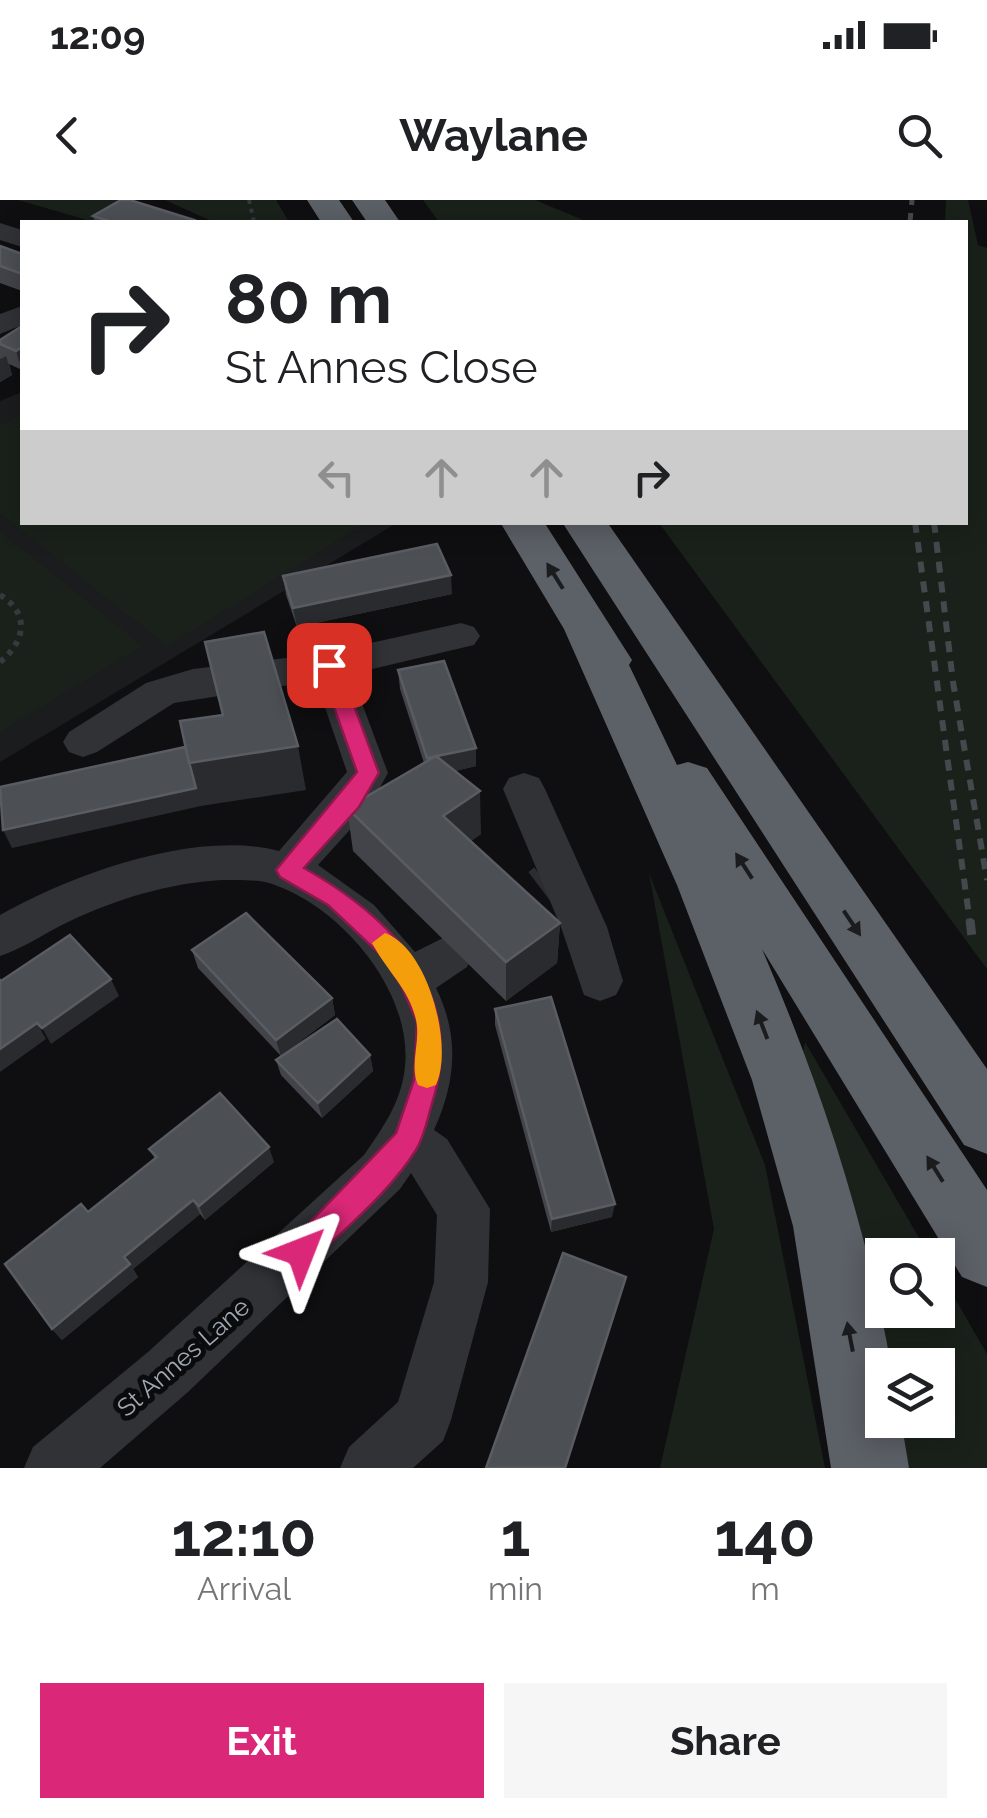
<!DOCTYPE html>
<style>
body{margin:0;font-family:Raleway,sans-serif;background:#f6f6f6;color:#202124;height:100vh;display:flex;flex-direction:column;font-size:38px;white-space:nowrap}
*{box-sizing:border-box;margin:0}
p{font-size:32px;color:#757577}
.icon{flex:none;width:55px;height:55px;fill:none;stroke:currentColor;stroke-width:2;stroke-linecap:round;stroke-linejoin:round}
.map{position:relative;height:1268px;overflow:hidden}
.details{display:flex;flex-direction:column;background:#fff;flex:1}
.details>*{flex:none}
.top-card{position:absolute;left:20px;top:20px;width:948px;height:305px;border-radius:0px;box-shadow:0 5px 25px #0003;background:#fff;color:#202124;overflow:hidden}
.buttons{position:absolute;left:865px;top:1038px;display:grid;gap:20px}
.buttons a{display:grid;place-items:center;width:90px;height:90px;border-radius:0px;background:#fff;box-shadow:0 5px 25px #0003;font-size:50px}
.pin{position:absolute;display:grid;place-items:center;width:85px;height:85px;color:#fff;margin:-42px;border-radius:20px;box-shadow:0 5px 15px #0006}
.me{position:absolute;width:110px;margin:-55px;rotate:45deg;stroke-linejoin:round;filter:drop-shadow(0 0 8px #0008)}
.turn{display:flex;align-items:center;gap:35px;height:210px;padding:0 40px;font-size:45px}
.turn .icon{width:130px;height:130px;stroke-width:2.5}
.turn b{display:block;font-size:70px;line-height:85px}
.lanes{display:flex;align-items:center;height:95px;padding:0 40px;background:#0003;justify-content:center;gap:50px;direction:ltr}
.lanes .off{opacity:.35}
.eta{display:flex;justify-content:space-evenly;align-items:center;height:170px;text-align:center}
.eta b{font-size:60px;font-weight:700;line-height:70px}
.primary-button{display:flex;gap:20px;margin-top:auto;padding:20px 40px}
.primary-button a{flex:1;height:115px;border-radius:0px;background:#db2777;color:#fff;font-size:40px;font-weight:700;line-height:115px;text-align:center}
.primary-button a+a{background:#f6f6f6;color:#202124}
.status{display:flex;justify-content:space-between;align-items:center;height:70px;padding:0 50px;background:#fff;direction:ltr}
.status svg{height:28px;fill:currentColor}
header{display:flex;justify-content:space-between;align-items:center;height:130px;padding:0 40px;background:#fff;font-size:45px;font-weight:700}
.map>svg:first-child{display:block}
</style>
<div class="status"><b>12:09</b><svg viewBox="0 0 49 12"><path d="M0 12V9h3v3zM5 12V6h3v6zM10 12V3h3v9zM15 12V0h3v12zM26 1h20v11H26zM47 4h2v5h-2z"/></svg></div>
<header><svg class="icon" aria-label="back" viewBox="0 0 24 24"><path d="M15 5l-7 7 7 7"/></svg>Waylane<svg class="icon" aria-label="search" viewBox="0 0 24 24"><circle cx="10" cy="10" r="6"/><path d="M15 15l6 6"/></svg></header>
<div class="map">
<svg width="987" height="1268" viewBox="0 0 987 1268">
<rect width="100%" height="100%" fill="#0f0f11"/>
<path fill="#1b1c1e" d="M22 192V322L397 323 0 562V201Z"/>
<path fill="#1a211a" d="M18 0H136L94 22Z
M165 0H276L289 22H214Z
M423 0H535L588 22H439Z
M946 0H968L978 45 987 48V769L659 323 965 322V22H945Z
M22 215V322L364 324 167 446 0 313V226Z
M0 331 142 446 0 532Z
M649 673 765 965 825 1268H660L714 1029Z
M805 842 929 1055H882V1110H938V1069L987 1154V1268H897L889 1220H938V1165H882V1182L866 1084 803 852Z"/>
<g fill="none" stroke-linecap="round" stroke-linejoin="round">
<path stroke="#2c2d31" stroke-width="39" stroke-dasharray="39 20" stroke-linecap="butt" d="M493 723 546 683"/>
<path stroke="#2c2d31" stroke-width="51" stroke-dasharray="51 26" stroke-linecap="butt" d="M484 729 496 720"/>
<path stroke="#36393d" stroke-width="4" stroke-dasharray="4 5" stroke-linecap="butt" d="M249 0 254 22"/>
<path stroke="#36393d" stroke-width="6" stroke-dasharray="5 6" stroke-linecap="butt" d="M0 395C30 413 26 441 0 462"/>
<path fill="#303236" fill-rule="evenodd" d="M0 23 22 30V47L0 40Z
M22 106V125L0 134V114Z
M461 423 474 427 480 436 474 445 351 474 388 573 366 612 318 665 374 705 415 752 451 734 467 739 474 753 467 767 436 788C460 837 456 881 434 930L447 939 490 1009 488 1082 451 1220 443 1241 413 1268H340L349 1247 398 1202 434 1082 437 1015 411 973 400 989 188 1192 100 1268H24L33 1247 148 1152 364 955C382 929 399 905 404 874 417 797 345 710 275 685 259 679 239 680 222 680 169 683 116 699 68 722 45 733 24 748 0 756V715C72 674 196 629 279 651L347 572 316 481 174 503 97 552 83 557 69 552 63 542 69 532 146 483 193 469 321 454Z
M524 573 539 578 545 589 607 727 623 781 616 795 600 801 584 795 561 727 503 589 509 578Z"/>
<path fill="#5c6067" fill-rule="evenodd" d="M307 0H339L354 22H321Z
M352 0H385L400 22H367Z
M500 322H544L632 460 629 465 677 565 688 562 707 568 987 990V1087L962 1077 762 749C820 884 865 1020 891 1165H882V1220H901L909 1268H831L793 1026 752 880 677 685 564 429Z
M562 322H607L987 869V954L964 945Z"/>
<path stroke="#45484d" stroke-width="5" stroke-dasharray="9 8" stroke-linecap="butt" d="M910 22 912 0"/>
<path stroke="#45484d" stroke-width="6" stroke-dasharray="11 9" stroke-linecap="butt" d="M915 322 970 723
M934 322 953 482 987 680"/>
<path stroke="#45484d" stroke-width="9" stroke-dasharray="15 12" stroke-linecap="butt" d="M970 720 972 737"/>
</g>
<path fill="#424449" d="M93 16 194 20 195 22H95Z
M0 46 22 54V91L0 83Z
M22 126V170L9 164 12 175 0 182V140Z
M283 376 452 394 297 427 286 395Z
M398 470 476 566 455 571 481 634 471 641 560 723 557 763 506 801 353 651 347 608 424 563 400 489Z
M192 750 332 798 335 815 281 856 198 768Z
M495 809 612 1017 551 1032 495 825Z
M370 855 373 871 322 918 281 875 276 860Z
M149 949 274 962 205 1020 200 1014 133 1069 138 1077 62 1140 52 1129 88 1012 155 959Z"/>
<path fill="#292b2e" d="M22 147V170L16 151Z
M6 156 12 175 0 182V159Z
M451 375 452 394 297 427 293 408Z
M298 546 306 590 201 606 12 648 3 630 189 563Z
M476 548V566L429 577 427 558Z
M480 591 481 634 446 659 443 616Z
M560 723 557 763 506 801V762Z
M111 779 119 796 51 844 42 828Z
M332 798 335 815 281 856 276 840Z
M37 823 46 839 0 872V849Z
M370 855 373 871 322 918 318 903Z
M269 947 274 962 205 1020 199 1006Z
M193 1000 200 1014 133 1069 138 1077 62 1140 52 1129 124 1057Z
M615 1004 612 1017 551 1032 552 1019Z"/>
<path fill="#4c4f54" stroke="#595d63" stroke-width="2.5" d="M121 0H130L194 20 191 22H112L93 16Z
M0 46 22 54V74L0 66Z
M22 126V147L16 151 0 144V140Z
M437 344 451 375 293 408 283 376Z
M264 432 298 546 189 563 180 521 223 515 205 442Z
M444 461 476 548 427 558 398 470Z
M185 547 196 588 3 630 0 587Z
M436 556 480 591 443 616 560 723 506 762 347 608Z
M246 713 332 798 276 840 192 750Z
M70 735 111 779 42 828 37 823 0 849V780L1 781Z
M551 797 615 1004 552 1019 495 809Z
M337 819 370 855 318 903 276 860Z
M220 893 269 947 199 1006 193 1000 124 1057 130 1064 52 1129 5 1064 81 1004 88 1012 157 957 149 949Z
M563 1053 626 1077 565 1268H486Z"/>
<defs><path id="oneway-solid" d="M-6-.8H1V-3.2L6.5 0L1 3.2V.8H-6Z" transform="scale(2.5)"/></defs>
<g fill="#1a1c1e">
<use href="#oneway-solid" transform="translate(555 376) rotate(-122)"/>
<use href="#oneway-solid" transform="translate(744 666) rotate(-123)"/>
<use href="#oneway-solid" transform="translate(852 723) rotate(56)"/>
<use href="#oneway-solid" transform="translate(762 825) rotate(-111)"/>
<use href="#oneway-solid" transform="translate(935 969) rotate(-122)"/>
<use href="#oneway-solid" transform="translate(850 1137) rotate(-101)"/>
</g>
<path fill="#db2777" stroke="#8e194d" stroke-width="2.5" d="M329 458 339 465 379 573 359 607 304 668C396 720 468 795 431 907 427 921 424 937 416 950 390 992 346 1027 311 1062L301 1066 291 1062 287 1052 291 1042 396 933 414 880 417 822 401 785 382 756 328 705 280 677 276 670 357 572 319 465Z"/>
<path fill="#f59e0b" d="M385 733C428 748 454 846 436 885L427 888 418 885C409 865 421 841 416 820 410 790 386 770 372 743Z"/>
<g text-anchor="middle" stroke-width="10" stroke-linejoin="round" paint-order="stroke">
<g font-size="25" fill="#9fa7b3" stroke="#0a0b0c">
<text transform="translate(183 1157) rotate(-41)" y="9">St Annes Lane</text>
</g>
</g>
</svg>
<div class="buttons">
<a><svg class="icon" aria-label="search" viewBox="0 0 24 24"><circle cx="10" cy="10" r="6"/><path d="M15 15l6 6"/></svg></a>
<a><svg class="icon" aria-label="layers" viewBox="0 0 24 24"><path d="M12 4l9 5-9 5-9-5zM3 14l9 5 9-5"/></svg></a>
</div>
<div class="pin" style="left:329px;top:465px;background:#d93025"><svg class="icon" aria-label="arrive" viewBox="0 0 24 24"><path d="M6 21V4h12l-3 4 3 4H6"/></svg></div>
<svg class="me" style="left:301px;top:1052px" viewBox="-20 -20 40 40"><path d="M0-17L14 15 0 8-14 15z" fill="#db2777" stroke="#fff" stroke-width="4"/></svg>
<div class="top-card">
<div class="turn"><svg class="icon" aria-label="right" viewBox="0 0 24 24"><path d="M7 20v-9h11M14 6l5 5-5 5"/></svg><div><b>80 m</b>St Annes Close</div></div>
<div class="lanes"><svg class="icon off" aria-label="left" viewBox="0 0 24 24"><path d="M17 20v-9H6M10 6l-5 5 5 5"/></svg><svg class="icon off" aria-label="ahead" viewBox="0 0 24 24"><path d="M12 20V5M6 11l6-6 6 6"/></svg><svg class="icon off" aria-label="ahead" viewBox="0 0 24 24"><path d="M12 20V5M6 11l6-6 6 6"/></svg><svg class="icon" aria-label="right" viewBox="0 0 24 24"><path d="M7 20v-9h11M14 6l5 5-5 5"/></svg></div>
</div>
</div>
<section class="details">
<div class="eta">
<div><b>12:10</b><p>Arrival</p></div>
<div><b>1</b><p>min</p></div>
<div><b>140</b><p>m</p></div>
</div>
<div class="primary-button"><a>Exit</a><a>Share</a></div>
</section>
